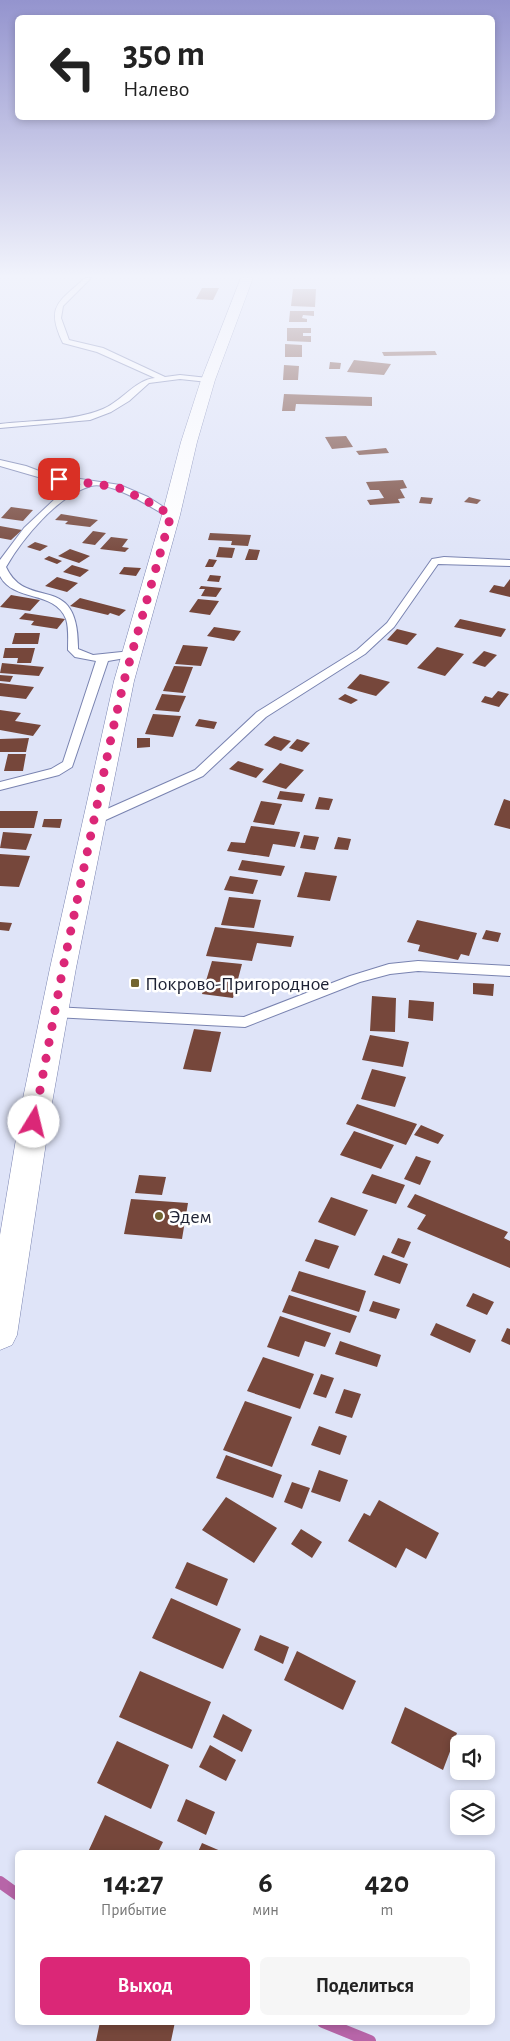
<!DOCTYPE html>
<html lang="ru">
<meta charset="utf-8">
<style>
body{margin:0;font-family:"Alegreya Sans",sans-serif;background:#f6f6f6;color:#222;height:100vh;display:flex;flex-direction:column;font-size:19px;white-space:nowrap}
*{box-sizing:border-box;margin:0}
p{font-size:16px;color:#767676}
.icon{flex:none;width:28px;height:28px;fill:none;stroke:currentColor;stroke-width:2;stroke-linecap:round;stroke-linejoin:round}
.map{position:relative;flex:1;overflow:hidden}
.details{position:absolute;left:15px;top:1850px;width:480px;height:175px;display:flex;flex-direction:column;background:#fff;border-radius:8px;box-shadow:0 2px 8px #0003}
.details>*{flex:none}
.banner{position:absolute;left:15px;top:15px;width:480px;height:105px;border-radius:8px;box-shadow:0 2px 8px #0003;background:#fff;color:#222;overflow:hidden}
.tools{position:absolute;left:450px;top:1735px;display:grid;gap:10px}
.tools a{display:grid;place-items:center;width:45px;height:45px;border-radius:8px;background:#fff;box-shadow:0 2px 8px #0003;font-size:25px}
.pin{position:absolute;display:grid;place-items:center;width:42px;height:42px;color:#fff;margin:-21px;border-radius:10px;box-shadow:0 2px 8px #0006}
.me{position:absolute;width:55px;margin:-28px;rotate:9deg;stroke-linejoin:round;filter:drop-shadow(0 0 4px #0008)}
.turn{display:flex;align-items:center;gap:18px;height:105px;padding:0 25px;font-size:22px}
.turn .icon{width:65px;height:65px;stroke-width:2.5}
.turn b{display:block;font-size:35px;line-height:42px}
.eta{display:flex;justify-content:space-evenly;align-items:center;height:85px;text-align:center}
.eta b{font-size:30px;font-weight:700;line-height:35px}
.action{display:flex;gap:10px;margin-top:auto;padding:10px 25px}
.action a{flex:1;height:58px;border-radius:8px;background:#db2777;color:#fff;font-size:20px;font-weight:700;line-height:58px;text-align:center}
.action a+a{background:#f6f6f6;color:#222}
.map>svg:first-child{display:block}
</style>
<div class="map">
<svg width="510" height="2041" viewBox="0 0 510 2041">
<rect width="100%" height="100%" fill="#dfe4f8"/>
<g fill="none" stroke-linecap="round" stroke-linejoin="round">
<path stroke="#b765a8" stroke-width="12" d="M0 1882 18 1895
M323 2022 370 2041"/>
</g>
<path fill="#76473b" d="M202 288H219L213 300 196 299Z
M293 289H316L315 307 291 306Z
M290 311H314V316L303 315 302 318 307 319V322H289Z
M287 328H311V333H303V336H311V342L287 341Z
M285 344 302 345V357H285Z
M435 351 437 355 384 356 382 352Z
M354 360 391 364 384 375 347 372Z
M330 362 341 363 340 369H329Z
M284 365 299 366 298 380H283Z
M284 394 372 397V406L296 404 295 411H282Z
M346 436 353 447 332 449 325 437Z
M386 448 389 453 359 455 356 451Z
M403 480 407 488 400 489 405 498 398 499 400 503 370 505 367 500 384 498 379 490H370L366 482Z
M421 497 433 498 431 504 419 503Z
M469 497 481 500 477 504 464 502Z
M11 507 33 510 23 521 1 518Z
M61 514 98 520 90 527 65 524 68 521 55 520Z
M0 526 22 530 11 540 0 538Z
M93 531 106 533 95 545 82 543Z
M210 533 251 535 248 546 231 545 232 541 208 540Z
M111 537 128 539 122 547 129 548 125 552 100 549Z
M35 542 48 546 40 551 27 547Z
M219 547 235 548 232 558 216 557Z
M70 549 90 556 79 563 58 556Z
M249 549 260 550 257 560H245Z
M49 556 62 561 57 564 44 559Z
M209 559 217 560 213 567H205Z
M72 565 89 570 80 577 63 572Z
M124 567 141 568 136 576 119 574Z
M210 575 221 576 219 582 207 581Z
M57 577 78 583 67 592 45 586Z
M510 579V597L489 592 494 585 504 587Z
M201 586 222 588 216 597 201 596 205 589H199Z
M11 595 40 600 30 611 0 607Z
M80 598 126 610 119 616 110 613 108 615 70 606Z
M198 599 219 601 210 615 189 612Z
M25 613 65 619 57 629 31 625 34 621 19 619Z
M460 619 506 629 501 637 454 627Z
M214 627 241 631 234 641 207 636Z
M397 629 417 634 407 645 387 640Z
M15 633H40L38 644H12Z
M183 645 208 647 201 666 175 664Z
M437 647 464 654 445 676 417 668Z
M5 648H35L31 663H17L18 658H3Z
M484 651 497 655 485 667 472 663Z
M2 663 44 667 39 676 0 673Z
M174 666 193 667 183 693 163 691Z
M360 674 390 682 376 696 347 688Z
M0 675 13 676 10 682 0 681Z
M0 683 34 687 26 699 0 696Z
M498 691 509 694 499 707 481 702 485 696 492 698Z
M162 694 186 696 179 712 155 710Z
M345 694 358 700 351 704 338 699Z
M0 710 21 713 15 721 41 725 33 736 0 730Z
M153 714 181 716 173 737 145 734Z
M199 719 217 722 214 729 195 726Z
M274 736 291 741 281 751 264 745Z
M29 738 26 752H0V739Z
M137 738H150V747L137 748Z
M297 739 310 743 302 752 289 748Z
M8 754H26L23 771H4Z
M238 761 264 769 256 778 229 769Z
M280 763 304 770 286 789 262 782Z
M280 791 305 794 302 802 277 799Z
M319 797 333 799 329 810 315 809Z
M504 799 510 801V829L494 825Z
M261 801 282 804 274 825 253 822Z
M0 811H38L34 828H0Z
M44 819H62L60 828 42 827Z
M251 826 300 832 295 847 273 844 269 857 227 851 231 842 245 843Z
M3 832 32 834 26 850 0 848Z
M304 835 319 837 315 850 300 848Z
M338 837 351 839 348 850 334 849Z
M0 854 30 856 19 887 0 886Z
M242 860 285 866 281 876 238 870Z
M305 872 337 876 330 901 297 897Z
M230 876 258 880 253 894 224 890Z
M229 897 261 900 254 928 221 925Z
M417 920 477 933 469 956 461 954 458 960 418 951 420 945 407 942Z
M0 922 12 923 9 931 0 930Z
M215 927 294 936 291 947 257 943 252 961 206 956Z
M486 930 501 933 498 942 482 939Z
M212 961 242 964 233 998 202 994Z
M473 983 494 984 493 996 473 994Z
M372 996 396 998 395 1032 370 1031Z
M409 1000 434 1002 433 1021 408 1018Z
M194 1029 221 1032 211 1072 183 1069Z
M370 1035 409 1042 403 1067 362 1060Z
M372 1069 406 1077 395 1107 361 1099Z
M357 1104 417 1124 406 1145 346 1124Z
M421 1125 444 1135 438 1144 414 1135Z
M354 1131 394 1145 381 1169 340 1155Z
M416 1156 431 1161 420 1185 404 1179Z
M372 1174 405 1185 396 1204 362 1193Z
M139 1175 166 1177 162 1195 135 1193Z
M415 1194 508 1232 504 1238 510 1241V1268L417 1229 426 1215 407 1207Z
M331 1197 368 1210 355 1236 318 1222Z
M131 1199 188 1203 182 1239 124 1234Z
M398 1238 411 1242 404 1258 391 1253Z
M315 1239 339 1246 329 1269 305 1261Z
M383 1255 408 1264 400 1284 374 1275Z
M299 1271 366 1291 359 1312 291 1291Z
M473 1293 494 1302 487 1315 466 1306Z
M289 1295 357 1316 350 1333 282 1312Z
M373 1301 400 1309 396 1319 369 1311Z
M280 1316 331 1333 325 1347 305 1341 299 1357 267 1347Z
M436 1323 476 1340 470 1353 430 1335Z
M507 1328 510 1329V1345L501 1341Z
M340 1341 381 1355 377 1367 335 1354Z
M263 1357 314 1374 300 1409 247 1391Z
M321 1374 334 1378 326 1398 313 1394Z
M344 1389 361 1394 352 1418 335 1413Z
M245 1401 292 1417 272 1467 223 1450Z
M319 1426 347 1436 340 1455 311 1445Z
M226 1455 282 1475 273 1498 216 1478Z
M319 1470 348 1480 340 1502 311 1492Z
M292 1482 310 1488 302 1509 284 1502Z
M226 1497 277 1528 254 1563 202 1530Z
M379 1500 439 1533 426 1559 406 1548 396 1568 348 1541 364 1513 370 1516Z
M301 1529 322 1542 312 1558 291 1544Z
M187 1562 228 1579 217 1606 175 1588Z
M171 1598 241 1629 223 1669 152 1638Z
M260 1635 289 1647 283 1664 254 1650Z
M297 1651 356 1681 343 1710 284 1680Z
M140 1671 211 1702 192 1749 119 1717Z
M405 1707 457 1733 443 1770 391 1743Z
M223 1714 252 1730 242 1752 213 1737Z
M117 1741 169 1765 151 1809 97 1783Z
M210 1745 236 1760 226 1781 199 1767Z
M186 1799 215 1812 206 1835 177 1821Z
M105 1815 163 1842 158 1852H88Z
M202 1843 223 1852H198Z
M100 2022H175L171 2041H96Z"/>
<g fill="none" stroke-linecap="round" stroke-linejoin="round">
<g stroke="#7983b0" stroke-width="2">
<path id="lane" d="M85 278H91L63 306 61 318 69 340 103 348 165 377 180 375 208 378 212 380 208 382 180 379 149 383 129 401 111 412 90 420 0 428V424C33 420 72 422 103 409 122 401 135 380 155 378L97 352 63 343C45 306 59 302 85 278Z
M0 460 26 466 47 474 120 485 148 497 176 515 171 518 168 517C151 507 111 481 91 486 58 495 22 539 6 567 27 613 79 569 78 649L93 655 131 651 136 654 131 657 108 661 72 767 59 775 0 790V782L51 769 63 762 96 661 75 657 68 650C68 640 69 628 66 619 55 590 13 602 0 576V560L24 528 57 497 81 484 45 479 0 466Z
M444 557 510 560V566L438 564 394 627 365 654 266 717 203 776 99 823H89L88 820 89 817 195 770 257 712 357 650 387 623 432 559Z
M418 961 510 966V976L418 971 390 974 360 982 245 1027 54 1017 49 1016 47 1012 49 1008 54 1007 244 1017 350 976 389 964Z"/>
</g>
<g stroke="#7983b0" stroke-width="1">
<path id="primary" d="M241 278H253L215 380 197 442 180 515 134 681 76 968 52 1103 17 1335 12 1345 0 1350V1235L22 1103 50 968 114 681 162 515 181 442 201 380Z"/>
</g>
<use href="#lane" fill="#fff" fill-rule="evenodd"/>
<use href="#primary" fill="#fff" fill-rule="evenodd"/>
</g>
<linearGradient id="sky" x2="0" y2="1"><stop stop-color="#9494ce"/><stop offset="0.49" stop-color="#f1f3fc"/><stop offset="1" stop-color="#f1f3fc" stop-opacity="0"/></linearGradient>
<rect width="510" height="563" fill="url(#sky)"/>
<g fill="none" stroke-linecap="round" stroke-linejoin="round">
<path stroke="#db2777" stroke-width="9" stroke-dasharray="0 16.2" d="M34 1122 63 968 113 729 124 681 171 515 145 500 117 487 59 479"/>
</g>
<g fill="#726431" stroke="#fff" stroke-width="2">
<rect x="130" y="978" width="10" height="10" rx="2.5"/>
<circle cx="159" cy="1216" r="5"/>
</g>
<g text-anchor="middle" stroke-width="5" stroke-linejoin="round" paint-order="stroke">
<g font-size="20" fill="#1d2133" stroke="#fff" text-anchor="start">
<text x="145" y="990">Покрово-Пригородное</text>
<text x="169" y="1223">Эдем</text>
</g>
</g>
</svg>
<div class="tools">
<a><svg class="icon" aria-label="sound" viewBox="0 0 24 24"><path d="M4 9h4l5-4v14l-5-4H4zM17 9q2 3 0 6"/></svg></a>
<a><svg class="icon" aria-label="layers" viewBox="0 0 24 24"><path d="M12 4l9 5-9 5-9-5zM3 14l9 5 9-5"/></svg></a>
</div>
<div class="pin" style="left:59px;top:479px;background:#d93025"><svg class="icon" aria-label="arrive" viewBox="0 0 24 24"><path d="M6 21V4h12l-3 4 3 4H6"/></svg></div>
<svg class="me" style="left:34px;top:1122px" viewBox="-20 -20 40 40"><circle r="19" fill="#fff"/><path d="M0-13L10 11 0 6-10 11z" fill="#db2777"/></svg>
<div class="banner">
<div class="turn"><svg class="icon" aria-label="left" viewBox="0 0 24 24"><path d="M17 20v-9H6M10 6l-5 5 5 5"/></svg><div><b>350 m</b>Налево</div></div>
</div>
<section class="details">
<div class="eta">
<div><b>14:27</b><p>Прибытие</p></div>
<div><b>6</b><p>мин</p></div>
<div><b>420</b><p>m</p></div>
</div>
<div class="action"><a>Выход</a><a>Поделиться</a></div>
</section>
</div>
